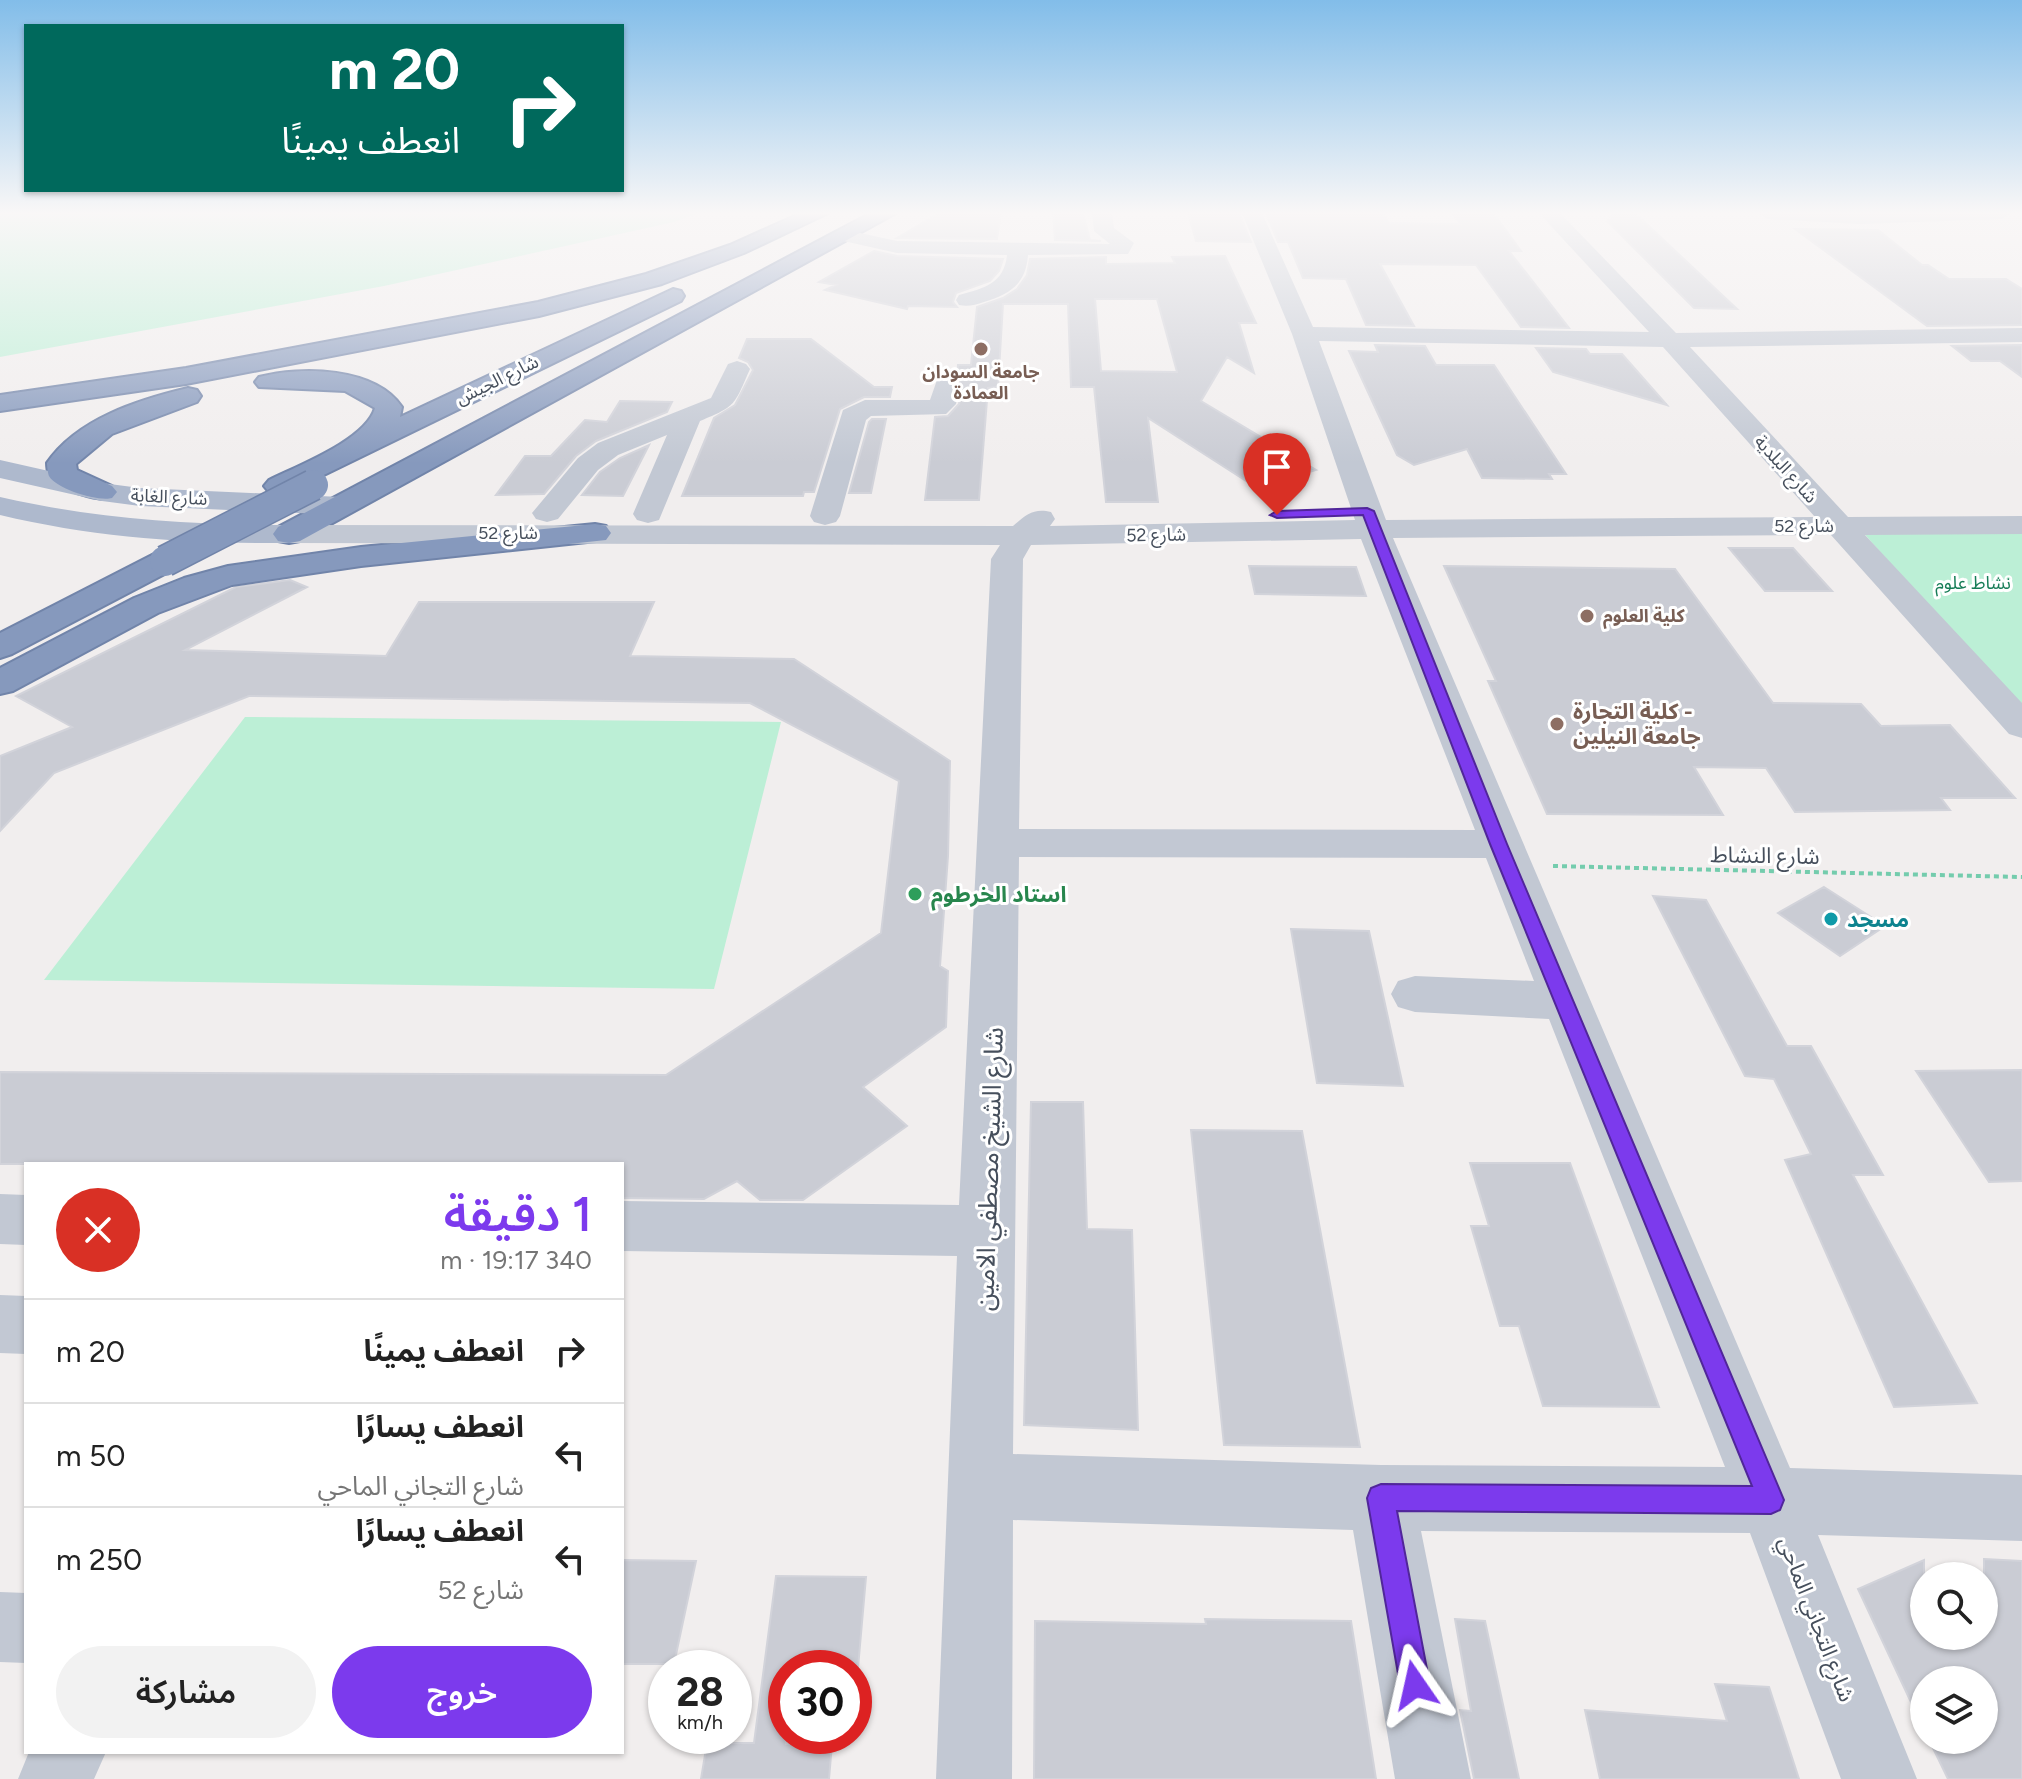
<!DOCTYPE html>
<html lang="ar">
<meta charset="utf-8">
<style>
body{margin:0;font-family:Figtree,"Noto Sans Arabic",sans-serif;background:#f2f2f2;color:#222;direction:rtl;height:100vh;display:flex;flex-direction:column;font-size:30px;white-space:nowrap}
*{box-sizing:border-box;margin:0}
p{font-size:26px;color:#767676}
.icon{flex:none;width:44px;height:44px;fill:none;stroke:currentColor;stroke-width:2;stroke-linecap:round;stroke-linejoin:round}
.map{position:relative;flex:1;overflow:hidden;direction:ltr}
.panel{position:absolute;left:24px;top:1162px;width:600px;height:592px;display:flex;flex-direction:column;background:#fff;border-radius:0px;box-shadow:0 2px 6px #0004;direction:rtl}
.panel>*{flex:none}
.top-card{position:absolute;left:24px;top:24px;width:600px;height:168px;border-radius:0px;box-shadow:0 2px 6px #0004;direction:rtl;background:#00695c;color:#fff;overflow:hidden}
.fabs{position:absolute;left:1910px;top:1562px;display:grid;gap:16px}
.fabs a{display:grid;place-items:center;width:88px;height:88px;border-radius:50%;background:#fff;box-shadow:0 2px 6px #0004;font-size:40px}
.speed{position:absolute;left:648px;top:1650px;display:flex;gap:16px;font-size:40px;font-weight:700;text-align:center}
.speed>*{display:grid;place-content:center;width:104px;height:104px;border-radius:50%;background:#fff;box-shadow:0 2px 6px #0004;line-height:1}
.speed small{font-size:20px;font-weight:400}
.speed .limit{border:12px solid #d22;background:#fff;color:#111}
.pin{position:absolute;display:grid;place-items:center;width:68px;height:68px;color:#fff;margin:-82px -34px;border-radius:50% 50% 50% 0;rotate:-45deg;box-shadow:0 0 8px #0007}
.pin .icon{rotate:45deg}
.me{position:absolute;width:88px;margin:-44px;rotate:349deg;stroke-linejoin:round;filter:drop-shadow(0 0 6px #0008)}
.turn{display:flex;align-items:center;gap:28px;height:168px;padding:0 32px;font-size:36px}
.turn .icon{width:104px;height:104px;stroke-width:2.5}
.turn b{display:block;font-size:56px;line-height:68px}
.round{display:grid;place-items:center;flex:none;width:84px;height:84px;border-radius:42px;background:#f2f2f2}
.summary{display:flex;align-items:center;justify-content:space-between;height:136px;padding:0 32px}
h1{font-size:48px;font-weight:600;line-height:60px;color:#7c3aed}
.primary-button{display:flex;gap:16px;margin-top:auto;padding:16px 32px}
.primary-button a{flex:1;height:92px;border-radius:48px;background:#7c3aed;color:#fff;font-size:32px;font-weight:600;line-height:92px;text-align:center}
.primary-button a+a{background:#f2f2f2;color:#222}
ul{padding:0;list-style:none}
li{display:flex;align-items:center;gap:24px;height:104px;padding:0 32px;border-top:2px solid #e0e0e0}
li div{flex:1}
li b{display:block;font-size:30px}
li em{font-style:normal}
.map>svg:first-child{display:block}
</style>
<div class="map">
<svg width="2022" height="1779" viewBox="0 0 2022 1779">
<rect width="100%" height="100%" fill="#f1eeee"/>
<path fill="#bcefd6" d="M0 213H699L674 222 384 286 0 357Z
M1860 529 2022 534V712Z
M245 717 781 722 714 989 44 980Z"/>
<path fill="#caccd4" stroke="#d2d3da" stroke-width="2" fill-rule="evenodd" d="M939 213H1001L997 239 897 238Z
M1053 213H1083L1090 240 1101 241 1055 240Z
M1188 213H1239L1251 242 1196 241Z
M1266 213H1383L1389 223 1460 224 1452 214H1494L1521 251H1509L1569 328 1521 327 1476 265 1380 264 1414 326 1366 325 1346 279 1303 278 1288 242H1278Z
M1614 213H1635L1737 309 1694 308 1607 221Z
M1795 229 1878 230 1922 265H1928L1949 279H2006L2022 289V325L1927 326Z
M874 251 897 256 1003 259 999 271 990 281 956 293 953 302 957 307 908 306 907 309 825 290 836 285 819 282Z
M1225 256 1256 323H1239L1254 373 1227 357 1201 401 1316 470 1257 488 1148 418 1158 502H1106L1094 387H1071L1068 304H1003L998 387 988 388 979 500H925L935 417 948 416 959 404 962 385 957 378 958 365H971L977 307 1003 298 1017 289 1027 275 1030 259 1106 257V264L1175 263 1172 257ZM1095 299H1157L1177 372 1101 371Z
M747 339H811L874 387H892L890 397H864L840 409 814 492H804L803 496H682L714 418 735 405 753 370 748 362 739 358Z
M1375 345 1425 346 1436 365H1494L1566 474H1549L1552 479 1482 478 1467 449 1414 465 1397 455 1349 351 1378 352Z
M2022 345V377L2000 361H1971L1952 346Z
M1536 348 1586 349 1590 354H1622L1667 405 1553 372Z
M620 401 672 402 667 412 596 441 576 456 544 494 496 495 525 456H551L585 420 607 422Z
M872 419H886L871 493H849L869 422Z
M649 445 623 496 582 495 600 472 620 458Z
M1729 548H1793L1832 591H1765Z
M1249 566 1356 567 1366 596 1255 594Z
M1444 566 1675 569 1773 703 1861 704 1881 726 1950 725 2015 798H1941L1950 810 1795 812 1766 768 1694 767 1723 815 1547 814 1488 681H1496Z
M290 580 307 587 185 650 386 656 419 602H654L630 656 794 659 950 761 948 856 940 966 948 971 946 1027 863 1087 907 1126 803 1200H760L737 1181 704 1199 622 1198V1164H0V1072L666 1075 881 933 899 781 750 703 249 696 54 773 0 831V756L72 727 16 696 236 587Z
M1824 887 1885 926 1840 956 1778 913Z
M1653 896 1706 900 1787 1046H1811L1883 1175H1853L1977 1403 1894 1407 1785 1160 1811 1154 1774 1079 1745 1076Z
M1291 929 1369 931 1403 1086 1317 1083Z
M2022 1070V1181L1989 1182 1916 1071Z
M1031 1102H1083L1087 1229 1132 1230 1138 1430 1024 1425Z
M1191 1130 1302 1131 1360 1447 1224 1445Z
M1470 1163H1570L1659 1407 1543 1406 1519 1326H1500L1471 1226H1489Z
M1984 1559 2022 1561V1779H1948L1929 1740H1984V1680H1924V1730L1858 1589 1924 1560V1636H1984Z
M622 1560 696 1561 674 1664H622Z
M776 1576 866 1577 858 1668H786V1744H832L829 1779H701L707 1743H754Z
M1205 1619 1351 1621 1376 1779H1034L1035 1621 1206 1624Z
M1455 1619 1485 1621 1519 1779H1474L1460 1710 1471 1711Z
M1715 1684 1769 1687 1799 1779H1600L1585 1710 1727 1721Z"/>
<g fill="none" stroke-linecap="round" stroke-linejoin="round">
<g stroke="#7184a9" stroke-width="4">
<path id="highway" d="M801 213H828L744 253 662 284 539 316 186 384 0 411V395L186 368 538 302 646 274 730 245Z
M871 213H896L300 541 289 543 278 541 273 534 278 527Z
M673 289 681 291 684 296 681 301 289 492 279 495 269 492 264 486 269 480C297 466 366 440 375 408L345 391 259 387 255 382 259 377C301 366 375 367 402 407L400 417Z
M188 388 197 390 201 396 197 402 112 434 76 464 77 470 112 486 117 492 112 498C99 502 56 489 49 476 48 474 47 466 47 463 77 419 138 400 188 388Z
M595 524 606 526 611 533 606 540 361 566 232 585 158 613 13 691 0 694V668L134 598 184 578 228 566 361 547Z
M165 551 176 554 181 561 176 568 12 654 0 658V633L154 554Z"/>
</g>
<path stroke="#74ccad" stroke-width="4" stroke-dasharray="5 4" stroke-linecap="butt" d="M1553 866 2022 877"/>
<path fill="#c2c8d3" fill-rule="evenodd" d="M1092 213H1112L1114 228 1134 243 1128 254 1028 255C1026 284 1010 294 984 302 975 305 968 307 959 305L956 300 959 295C984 288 1004 284 1007 255L897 253 839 240 836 236 846 230 897 241 1110 244 1094 231Z
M1242 213H1262L1313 327 1649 332 1539 213H1560L1676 333 2022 328V342L1690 347 1848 517 2022 516V534L1865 535 2022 703V738L2009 734 1831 535 1393 538 1790 1468 2022 1475V1541L1818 1535 1917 1779H1841L1750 1533 1421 1531 1471 1779H1395L1353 1530 1013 1520 1012 1779H936L957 1256 622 1251V1201L959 1205 991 559 1000 545 289 543 278 541 273 534 278 527 289 525 1013 526C1026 515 1033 508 1051 512L1055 519 1050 526 1355 520 1292 334ZM1319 341 1663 347 1815 517 1386 520ZM1361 539 1475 830 1019 829 1023 559 1031 545ZM1019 857 1486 858 1534 981 1415 976 1398 981 1391 994 1398 1007 1415 1012 1549 1019 1725 1467 1381 1465 1013 1454Z
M1758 213H2011L2002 219 1860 224 1767 219Z
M737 361 746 364 750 369C734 405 737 406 700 421L659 520 648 523 637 520 633 514 667 435 618 455 598 470 558 519 547 522 536 519 532 513 578 458 598 443 711 398 728 364Z
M946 377 955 380 959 385 956 404 946 414 871 416 866 420 840 516 836 522 825 525 814 522 810 516 843 410 865 400H930L937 380Z
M0 1194 26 1195V1245L0 1244Z
M0 1295 26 1296V1354L0 1353Z
M0 1592 26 1593V1663L0 1662Z
M29 1752H106L94 1779H18Z"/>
<path fill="#aeb9cd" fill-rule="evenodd" d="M0 460 102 483 140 488 341 497 352 500 356 506 352 512 341 515 140 506 102 501 0 478Z
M0 497C96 519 191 525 289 525L300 527 305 534 300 541 289 543C191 544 96 538 0 515Z"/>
<use href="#highway" fill="#8699bd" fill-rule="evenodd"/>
<g stroke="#7184a9" stroke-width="33" stroke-linecap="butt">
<path id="highway-bridge" d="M165 561 313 485"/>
</g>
<use href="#highway-bridge" stroke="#8699bd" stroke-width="30"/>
</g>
<linearGradient id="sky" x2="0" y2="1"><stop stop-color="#82bde9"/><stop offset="0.46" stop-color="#f9f7f7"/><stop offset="1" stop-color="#f9f7f7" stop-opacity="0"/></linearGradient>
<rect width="2022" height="463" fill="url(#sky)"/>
<path fill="#7c3aed" stroke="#51269a" stroke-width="2" d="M1367 508 1374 511 1507 844 1784 1500 1780 1510 1771 1514 1397 1511 1430 1685 1426 1696 1415 1700 1405 1696 1400 1685 1367 1498 1371 1488 1381 1484 1752 1486 1490 844 1363 515 1277 518 1270 515 1277 511Z"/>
<g fill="#8d6e63" stroke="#fff" stroke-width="3">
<circle cx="981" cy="349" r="8"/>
<circle cx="1587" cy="616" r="8"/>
<circle cx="1557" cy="724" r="8"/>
</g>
<circle fill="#2e9e5b" stroke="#fff" stroke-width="3" cx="915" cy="894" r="8"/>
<circle fill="#0f9aa8" stroke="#fff" stroke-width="3" cx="1831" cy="919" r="8"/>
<g text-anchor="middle" stroke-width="6" stroke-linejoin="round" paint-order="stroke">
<g font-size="18" font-weight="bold" fill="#785e54" stroke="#fff">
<text x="981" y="378">جامعة السودان<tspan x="981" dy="21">العمادة</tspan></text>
<text x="1603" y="622" text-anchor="start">كلية العلوم</text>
</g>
<g font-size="18" fill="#464f5c" stroke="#fff">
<text transform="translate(497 380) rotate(-26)" y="6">شارع الجيش</text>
<text transform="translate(1786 469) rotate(48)" y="6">شارع البلدية</text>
<text transform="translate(169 497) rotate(3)" y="6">شارع الغابة</text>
<text x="1804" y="532">شارع 52</text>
<text x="508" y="539">شارع 52</text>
<text transform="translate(1156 535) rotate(-1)" y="6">شارع 52</text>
</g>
<g font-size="18" fill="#177d57" stroke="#fff">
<text x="1973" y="589">نشاط علوم</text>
</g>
<g font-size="22" font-weight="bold" fill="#785e54" stroke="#fff" text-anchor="start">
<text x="1573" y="719">كلية التجارة -<tspan x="1573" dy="25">جامعة النيلين</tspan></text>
</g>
<g font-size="22" fill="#464f5c" stroke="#fff">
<text transform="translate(1765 855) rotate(1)" y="8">شارع النشاط</text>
<text transform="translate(1817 1619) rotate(69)" y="8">شارع التجاني الماحي</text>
</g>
<g font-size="22" font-weight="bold" fill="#27864d" stroke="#fff" text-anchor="start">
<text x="931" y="902">استاد الخرطوم</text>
</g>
<g font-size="22" font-weight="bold" fill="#0d838f" stroke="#fff" text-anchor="start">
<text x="1847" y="927">مسجد</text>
</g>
<g font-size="26" fill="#464f5c" stroke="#fff">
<text transform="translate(989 1169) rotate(-88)" y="9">شارع الشيخ مصطفي الامين</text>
</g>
</g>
</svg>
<div class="fabs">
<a><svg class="icon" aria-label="search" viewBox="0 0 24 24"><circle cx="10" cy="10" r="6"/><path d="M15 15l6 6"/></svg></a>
<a><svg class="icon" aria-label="layers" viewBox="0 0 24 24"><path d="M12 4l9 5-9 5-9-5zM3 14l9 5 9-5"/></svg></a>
</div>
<div class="speed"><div>28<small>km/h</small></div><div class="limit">30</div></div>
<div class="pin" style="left:1277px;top:515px;background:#d93025"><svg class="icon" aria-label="arrive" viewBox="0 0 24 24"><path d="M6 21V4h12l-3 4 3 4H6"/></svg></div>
<svg class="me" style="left:1415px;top:1685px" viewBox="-20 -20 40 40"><path d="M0-17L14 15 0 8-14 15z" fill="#7c3aed" stroke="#fff" stroke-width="4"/></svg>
<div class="top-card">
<div class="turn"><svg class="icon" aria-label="right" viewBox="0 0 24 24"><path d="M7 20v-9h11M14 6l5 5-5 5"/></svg><div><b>20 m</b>انعطف يمينًا</div></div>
</div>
<section class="panel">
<div class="summary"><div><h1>1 دقيقة</h1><p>340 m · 19:17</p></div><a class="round" style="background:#d93025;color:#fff"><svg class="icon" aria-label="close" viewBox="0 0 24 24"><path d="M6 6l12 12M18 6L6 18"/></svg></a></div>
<ul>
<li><svg class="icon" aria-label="right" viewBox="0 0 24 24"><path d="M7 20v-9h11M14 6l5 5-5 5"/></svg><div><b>انعطف يمينًا</b></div><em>20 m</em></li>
<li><svg class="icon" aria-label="left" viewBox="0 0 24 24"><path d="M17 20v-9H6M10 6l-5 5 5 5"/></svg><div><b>انعطف يسارًا</b><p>شارع التجاني الماحي</p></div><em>50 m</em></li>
<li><svg class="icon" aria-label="left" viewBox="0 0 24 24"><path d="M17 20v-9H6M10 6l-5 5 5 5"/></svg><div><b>انعطف يسارًا</b><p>شارع 52</p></div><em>250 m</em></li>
</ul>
<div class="primary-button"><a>خروج</a><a>مشاركة</a></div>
</section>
</div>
